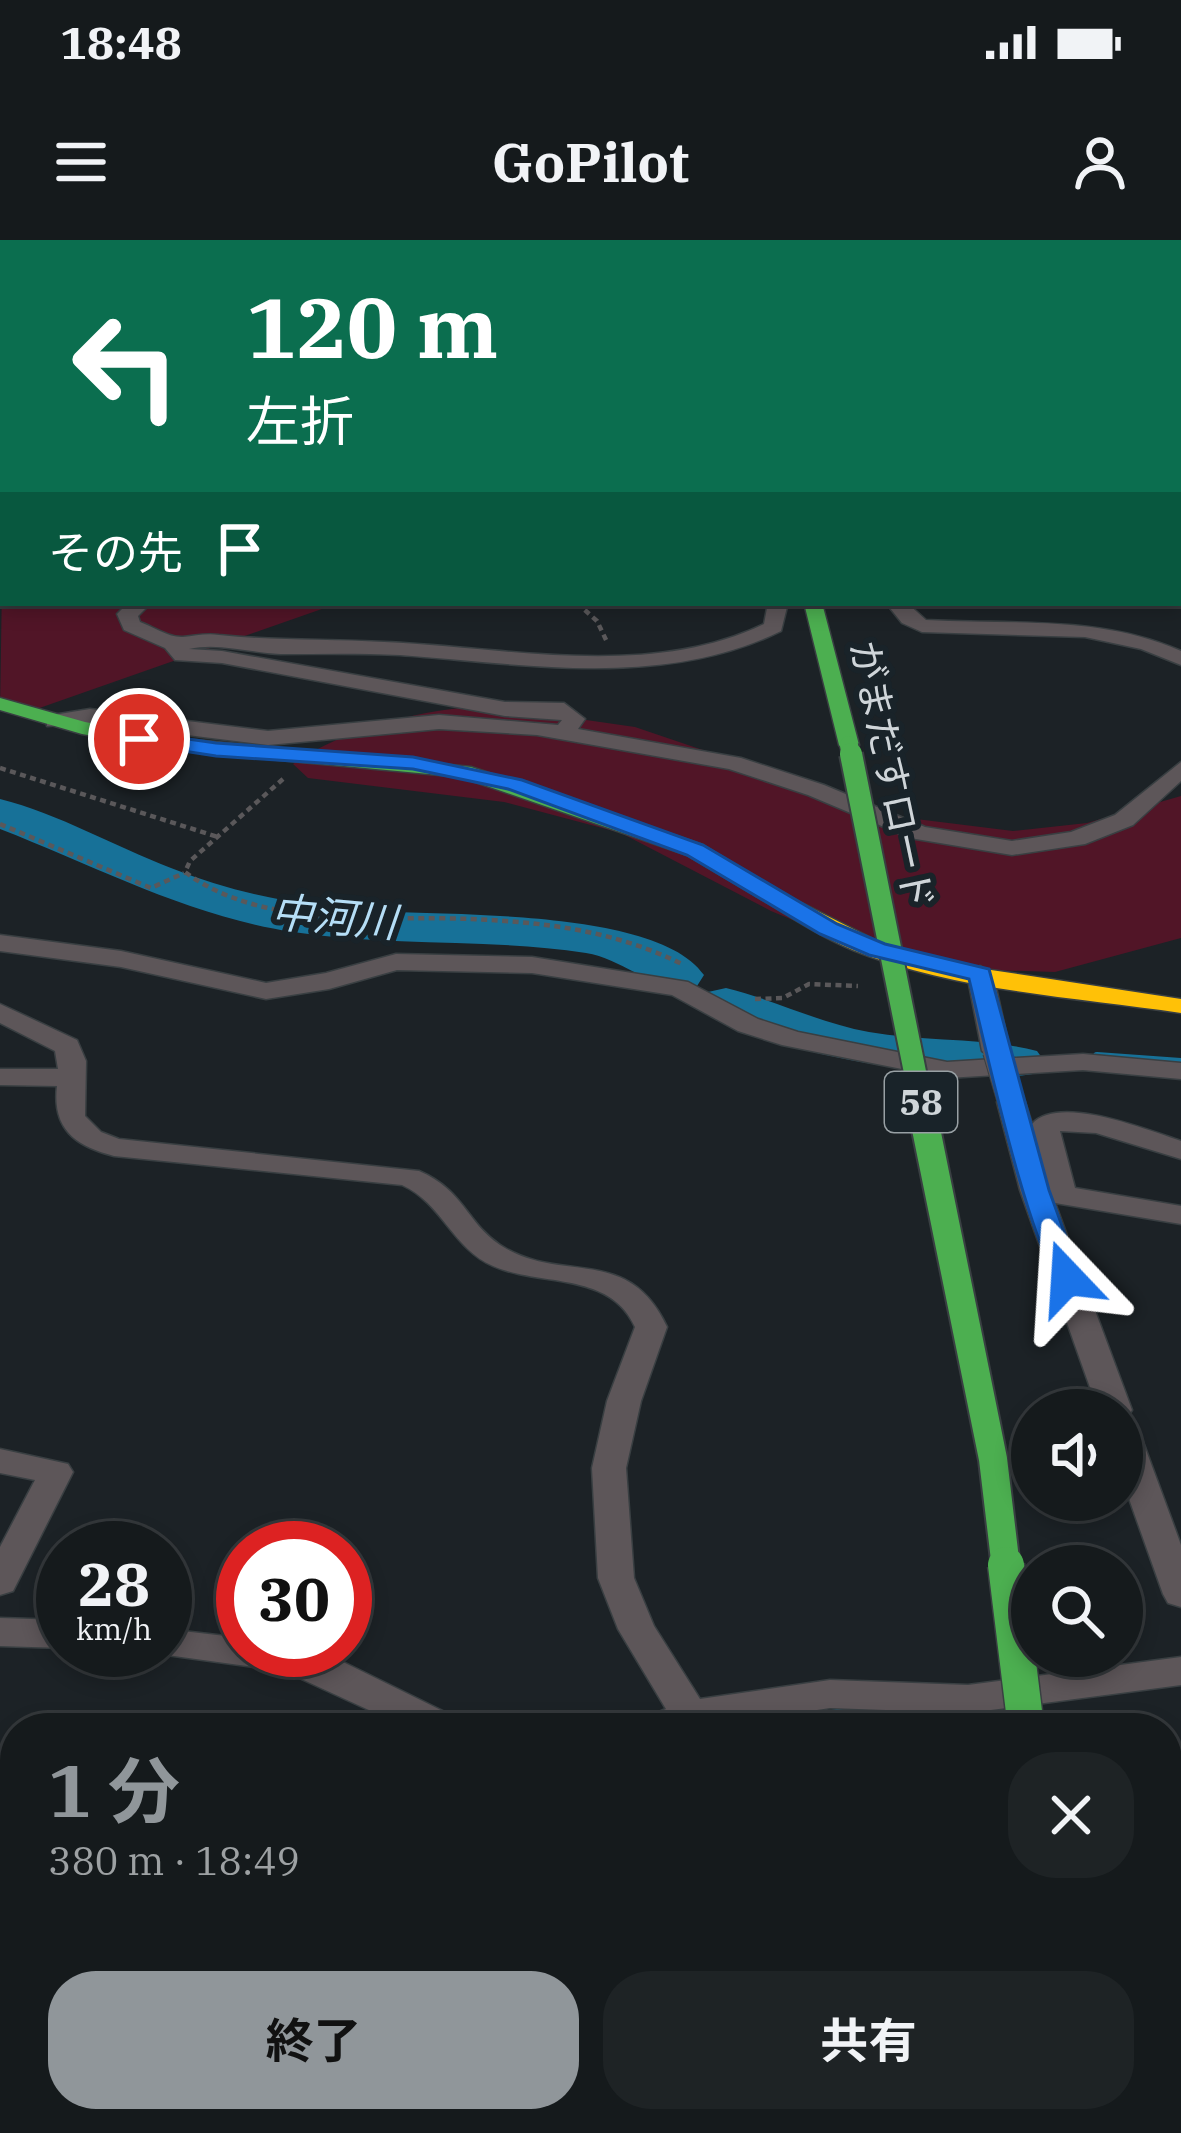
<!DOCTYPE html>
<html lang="ja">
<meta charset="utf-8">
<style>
body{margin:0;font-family:"IBM Plex Serif","Noto Sans JP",serif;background:#1e2325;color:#f1f3f6;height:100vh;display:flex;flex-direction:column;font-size:45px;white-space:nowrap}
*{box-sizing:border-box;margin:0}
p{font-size:39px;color:#9da1a3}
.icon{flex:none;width:66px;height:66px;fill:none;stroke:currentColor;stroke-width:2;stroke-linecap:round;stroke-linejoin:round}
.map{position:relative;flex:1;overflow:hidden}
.side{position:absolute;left:0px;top:1473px;width:1182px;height:420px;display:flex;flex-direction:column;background:#151a1c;border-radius:48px 48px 0 0;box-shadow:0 6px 18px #0003,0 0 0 3px #34383b}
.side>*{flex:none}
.hud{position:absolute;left:0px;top:0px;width:1182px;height:366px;box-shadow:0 6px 18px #0003,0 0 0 3px #34383b;background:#0b6e4f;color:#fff;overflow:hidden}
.controls{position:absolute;left:1011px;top:1149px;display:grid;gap:24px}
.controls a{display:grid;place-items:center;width:132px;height:132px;border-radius:50%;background:#151a1c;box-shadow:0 6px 18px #0003,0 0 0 3px #34383b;font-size:60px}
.speed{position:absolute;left:36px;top:1281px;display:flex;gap:24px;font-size:60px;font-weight:700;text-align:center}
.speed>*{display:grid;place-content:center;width:156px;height:156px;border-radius:50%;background:#151a1c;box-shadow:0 6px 18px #0003,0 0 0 3px #34383b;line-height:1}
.speed small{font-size:30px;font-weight:400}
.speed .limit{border:18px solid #d22;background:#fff;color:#111}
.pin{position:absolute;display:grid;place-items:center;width:102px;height:102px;color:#fff;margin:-51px;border:6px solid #fff;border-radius:50%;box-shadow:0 3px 12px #0007}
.me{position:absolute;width:132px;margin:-66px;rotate:340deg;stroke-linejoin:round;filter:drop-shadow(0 0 9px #0008)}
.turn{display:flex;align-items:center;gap:42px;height:252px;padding:0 48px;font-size:54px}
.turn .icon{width:156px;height:156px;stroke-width:2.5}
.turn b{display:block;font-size:84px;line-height:102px}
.then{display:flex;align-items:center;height:114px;padding:0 48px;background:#0003;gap:24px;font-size:45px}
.round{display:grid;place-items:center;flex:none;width:126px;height:126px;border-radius:48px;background:#1e2325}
.summary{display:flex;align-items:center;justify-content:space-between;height:204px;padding:0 48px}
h1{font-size:72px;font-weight:700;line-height:90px;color:#90969a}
.cta{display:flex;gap:24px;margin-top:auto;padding:24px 48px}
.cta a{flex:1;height:138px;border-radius:48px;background:#90969a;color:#111;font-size:48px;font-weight:700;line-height:138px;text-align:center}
.cta a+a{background:#1e2325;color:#f1f3f6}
.status{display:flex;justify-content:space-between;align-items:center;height:84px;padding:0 60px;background:#151a1c;direction:ltr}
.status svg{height:33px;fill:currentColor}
header{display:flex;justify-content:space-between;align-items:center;height:156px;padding:0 48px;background:#151a1c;font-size:54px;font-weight:700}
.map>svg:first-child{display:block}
</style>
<div class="status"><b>18:48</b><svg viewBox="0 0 49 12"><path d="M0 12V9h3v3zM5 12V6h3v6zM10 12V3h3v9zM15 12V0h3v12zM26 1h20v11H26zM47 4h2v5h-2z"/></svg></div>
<header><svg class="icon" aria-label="menu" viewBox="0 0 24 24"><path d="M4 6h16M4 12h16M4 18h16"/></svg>GoPilot<svg class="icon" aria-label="person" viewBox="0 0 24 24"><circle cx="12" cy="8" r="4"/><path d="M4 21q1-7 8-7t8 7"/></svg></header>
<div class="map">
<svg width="1181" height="1893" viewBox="0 0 1181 1893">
<rect width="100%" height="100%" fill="#1c2226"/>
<path fill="#511527" d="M252 0H779L784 3H228Z
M3 279V363H339L31 471H0Z
M488 466 635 487 900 577 1013 591 1087 583 1181 556V698L1055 732 956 729 872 713 771 671 621 593 504 562 308 538 293 524C344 488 427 468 488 466Z"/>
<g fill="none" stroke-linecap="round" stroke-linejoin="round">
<path stroke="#177198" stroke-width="8" d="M1097 816 1181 822"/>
<path stroke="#177198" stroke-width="12" d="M769 1488 875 1468
M500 1893 502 1878"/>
<path fill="#177198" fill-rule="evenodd" d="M0 559C59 574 114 606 171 628 238 655 306 667 377 671 453 676 659 669 704 735L697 746C655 756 626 719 586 713 489 698 390 707 293 692 188 676 98 627 0 589Z
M726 748C775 760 819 783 869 792 924 802 983 797 1037 811L1045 822 1037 833C979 848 734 811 700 763L708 752Z"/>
<g stroke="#393f42" stroke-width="3">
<path id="street" d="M261 0H276L278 3H263Z
M0 50H3V60H0Z
M1181 101V111L1179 112V102Z
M0 137H3V147H0Z
M1179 189H1181V199H1179Z
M1179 252H1181V264H1179Z
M128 363H151L138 376 140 382C153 387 170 398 183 397 195 396 206 393 219 395 274 401 328 399 384 402 506 407 648 440 764 384L768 363H788L781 391C663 449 525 424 400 415 360 413 320 414 280 414 251 413 218 402 189 409L222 411 505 462 564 463 585 479 578 489 741 518 824 545 925 587 1012 601 1071 592 1115 575 1181 522V541L1133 585 1085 604 1012 615 910 598 808 555 729 529 537 495 439 489 268 505 90 483 47 486V476L90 469 268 491 439 475 558 485 562 480 505 476 222 423 175 420 165 408 124 390 117 374Z
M886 363H907L926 380C1014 385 1099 375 1181 411V425L1141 409 1085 397 922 392 902 383Z
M0 695 121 711 266 743 326 733 396 714 532 717 688 742 758 779 798 792 947 822 994 819 982 811 967 734 980 726 993 734 1010 811 999 819 1083 814 1181 823V839L1083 830 947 838 782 805 738 791 672 755 532 733 397 730 329 749 266 759 121 727 0 711Z
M0 764 77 800 86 821 85 876 101 892 119 899 419 931C465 951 465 981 500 1005 561 1045 628 1003 667 1087L641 1161 626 1228 634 1338 654 1386 700 1459 830 1440 968 1445 1181 1417V1445L968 1473 830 1468 700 1488H640L645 1478 666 1469 618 1389 598 1338 592 1228 607 1161 635 1087C610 1031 541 1047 493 1026 453 1009 442 963 402 945L114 916C75 906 52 889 57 846L0 845V829H58L55 811 0 783Z
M1011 853 1025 862 1032 884C1059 854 1147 890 1181 901V919L1096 893 1060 891 1075 948 1181 966V984L1055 963 1132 1170 1127 1178 1122 1179V1170H1098L1020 950 997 862Z
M1122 1180 1134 1183 1139 1191 1181 1305V1367L1168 1363 1163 1354 1122 1239Z
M0 1209 68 1224 73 1232 13 1351 0 1355V1307L35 1240 0 1233Z
M0 1378 63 1380V1408L0 1406Z
M165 1389 243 1398V1410H308L341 1421 457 1478 462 1488H408L284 1431 152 1413 165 1410Z
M394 1878H440L442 1893H396Z"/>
</g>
<g stroke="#393f42" stroke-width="3">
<path id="fast" d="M804 363H822L859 505 856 509H842L839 505Z
M0 458 85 482 163 497 471 527 703 605 775 651 764 658 756 656 687 615 461 537 163 509 82 494 0 470Z
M1044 1878H1084L1085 1893H1045Z"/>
</g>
<g stroke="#393f42" stroke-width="3">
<path id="slow" d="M764 644 887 706 991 730 1181 759V773C1074 757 955 751 853 710 819 696 788 675 756 656L753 651Z
M1167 1788 1181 1793V1862L1167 1856Z"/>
</g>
<path stroke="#5a585a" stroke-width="3" stroke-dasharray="4.5 3" stroke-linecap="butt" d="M872 0 876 3
M1050 3 1054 0"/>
<path stroke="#5a585a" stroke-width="4.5" stroke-dasharray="6 4.5" stroke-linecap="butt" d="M577 363 597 381 607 402
M0 528 218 597
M283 539 190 621 185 632C263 690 378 675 470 679 546 682 616 691 684 725
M0 584 151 648 184 633
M755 759 783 758 809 744 858 746"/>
<use href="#street" fill="#5d5659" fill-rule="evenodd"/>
<use href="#fast" fill="#4caf50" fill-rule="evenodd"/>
<use href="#slow" fill="#ffc107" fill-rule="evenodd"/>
<g stroke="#393f42" stroke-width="28" stroke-linecap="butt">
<path id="street-bridge" d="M996 811 1011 862"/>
</g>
<g stroke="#393f42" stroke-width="20" stroke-linecap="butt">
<path id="fast-bridge-far3" d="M849 505 851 517"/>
</g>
<g stroke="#393f42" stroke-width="26" stroke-linecap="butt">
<path id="fast-bridge-far2" d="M851 514 924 877"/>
</g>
<g stroke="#393f42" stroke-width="32" stroke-linecap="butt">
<path id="fast-bridge-far1" d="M923 874 993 1219 1006 1328"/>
</g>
<g stroke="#393f42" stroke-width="39" stroke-linecap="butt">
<path id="fast-bridge" d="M1006 1325 1026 1488"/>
</g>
<use href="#street-bridge" stroke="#5d5659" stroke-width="26"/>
<use href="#fast-bridge-far3" stroke="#4caf50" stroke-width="18"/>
<use href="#fast-bridge-far2" stroke="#4caf50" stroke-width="22"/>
<use href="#fast-bridge-far1" stroke="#4caf50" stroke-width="28"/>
<use href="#fast-bridge" stroke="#4caf50" stroke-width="36"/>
</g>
<path fill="#1a73e8" stroke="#114b97" stroke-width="3" d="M139 492 216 503 413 517 522 540 703 605 837 684 885 704 989 729 1049 950 1081 1038 1067 1047C1035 1039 980 783 969 739L869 715 820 694 687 615 508 549 413 529 216 516 131 503V494Z"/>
<g text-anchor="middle" stroke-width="12" stroke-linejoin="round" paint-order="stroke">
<rect fill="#192329" stroke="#98a0a4" stroke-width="3" x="885" y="832" width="72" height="60" rx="9"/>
<g font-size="36" font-weight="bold" fill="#cfd5d9">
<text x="921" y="875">58</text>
</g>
<g font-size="39" fill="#cfd5d9" stroke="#192329">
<text transform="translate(892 535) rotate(78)" y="14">がまだすロード</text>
</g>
<g font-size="42" font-style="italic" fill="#b5def6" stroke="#192329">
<text transform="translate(334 677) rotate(5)" y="15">中河川</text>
</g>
</g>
</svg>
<div class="controls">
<a><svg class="icon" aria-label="sound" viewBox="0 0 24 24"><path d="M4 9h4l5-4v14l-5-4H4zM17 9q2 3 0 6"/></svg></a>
<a><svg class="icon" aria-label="search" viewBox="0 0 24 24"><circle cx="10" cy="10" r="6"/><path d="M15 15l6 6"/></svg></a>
</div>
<div class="speed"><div>28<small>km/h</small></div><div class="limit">30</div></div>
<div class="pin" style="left:139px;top:499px;background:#d93025"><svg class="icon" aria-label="arrive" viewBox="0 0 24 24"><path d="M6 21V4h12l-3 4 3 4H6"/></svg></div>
<svg class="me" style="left:1067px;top:1038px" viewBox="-20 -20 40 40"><path d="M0-17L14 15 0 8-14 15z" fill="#1a73e8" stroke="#fff" stroke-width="4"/></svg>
<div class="hud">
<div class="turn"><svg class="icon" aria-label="left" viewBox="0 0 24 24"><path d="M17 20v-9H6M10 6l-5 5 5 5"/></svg><div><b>120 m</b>左折</div></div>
<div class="then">その先<svg class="icon" aria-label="arrive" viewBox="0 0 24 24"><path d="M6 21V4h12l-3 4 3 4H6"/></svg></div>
</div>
<section class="side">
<div class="summary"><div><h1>1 分</h1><p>380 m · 18:49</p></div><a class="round"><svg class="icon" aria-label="close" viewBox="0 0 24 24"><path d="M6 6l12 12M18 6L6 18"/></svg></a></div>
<div class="cta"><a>終了</a><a>共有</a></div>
</section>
</div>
